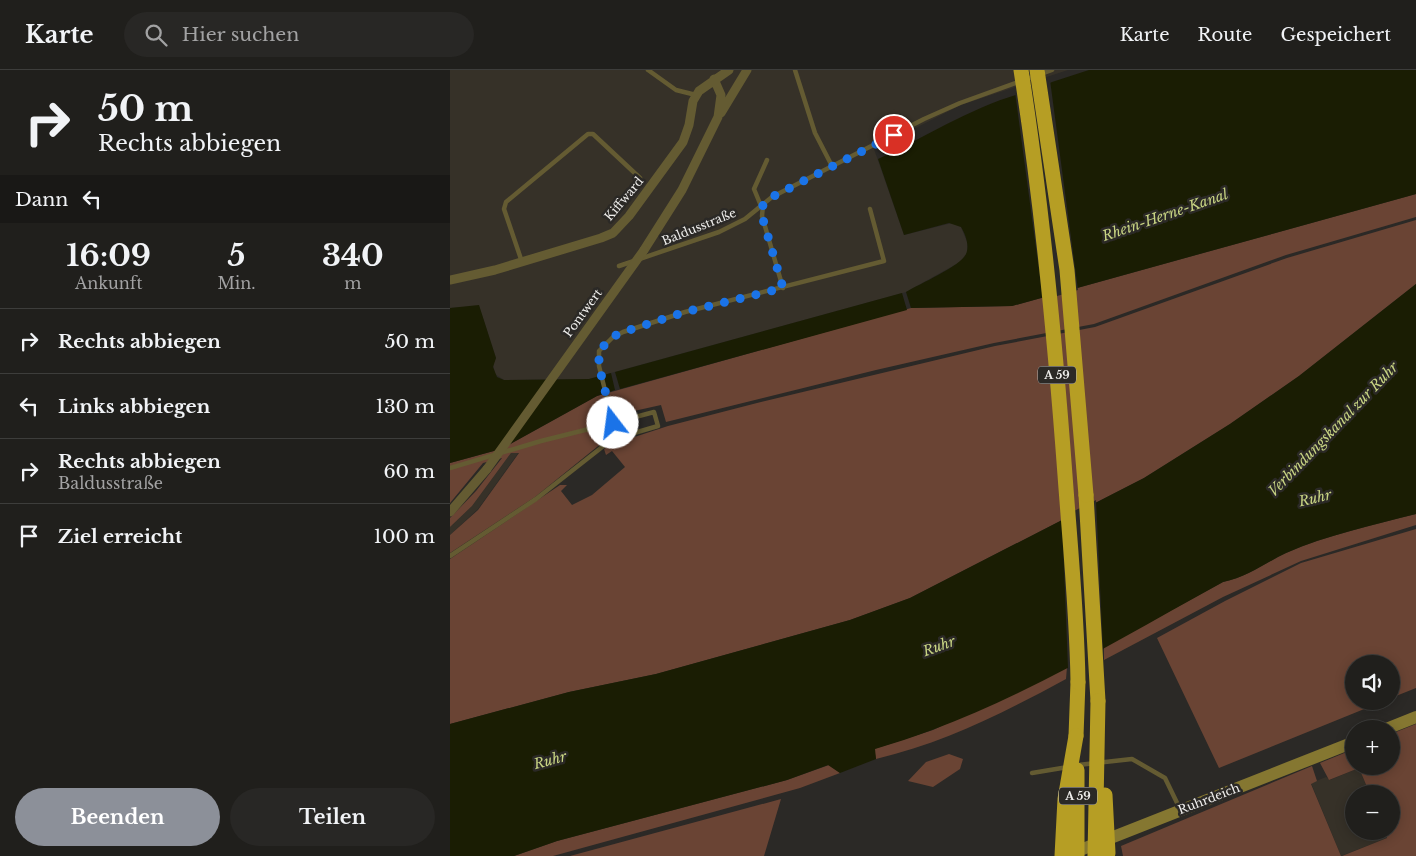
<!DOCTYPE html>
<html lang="de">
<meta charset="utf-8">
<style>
body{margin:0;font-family:"Libre Baskerville",serif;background:#282725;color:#f1f3f6;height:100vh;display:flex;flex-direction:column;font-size:19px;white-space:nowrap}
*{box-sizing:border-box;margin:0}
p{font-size:16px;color:#a2a2a3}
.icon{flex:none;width:28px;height:28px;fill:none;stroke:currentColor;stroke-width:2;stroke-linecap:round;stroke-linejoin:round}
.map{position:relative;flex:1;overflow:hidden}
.drawer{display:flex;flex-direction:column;background:#201f1c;width:450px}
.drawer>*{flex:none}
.guide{background:#201f1c;color:#f1f3f6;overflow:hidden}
.controls{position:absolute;left:895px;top:585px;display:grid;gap:10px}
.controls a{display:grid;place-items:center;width:55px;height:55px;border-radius:50%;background:#201f1c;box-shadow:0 2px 12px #0003,0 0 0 1px #3d3d3b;font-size:25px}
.pin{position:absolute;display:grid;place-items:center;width:42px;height:42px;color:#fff;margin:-21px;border:2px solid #fff;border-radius:50%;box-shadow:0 1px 5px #0007}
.me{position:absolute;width:55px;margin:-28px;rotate:345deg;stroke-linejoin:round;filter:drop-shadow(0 0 4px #0008)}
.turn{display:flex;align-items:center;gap:18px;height:105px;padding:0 15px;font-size:22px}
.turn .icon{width:65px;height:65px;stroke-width:2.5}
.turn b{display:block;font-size:35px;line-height:42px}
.then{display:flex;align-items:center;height:48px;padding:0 15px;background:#0003;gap:10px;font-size:19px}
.eta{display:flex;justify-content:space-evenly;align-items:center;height:85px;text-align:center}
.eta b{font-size:30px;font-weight:700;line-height:35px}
.cta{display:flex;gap:10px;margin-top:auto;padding:10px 15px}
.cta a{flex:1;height:58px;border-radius:30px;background:#8c9099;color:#fff;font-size:20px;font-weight:700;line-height:58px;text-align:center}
.cta a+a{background:#282725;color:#f1f3f6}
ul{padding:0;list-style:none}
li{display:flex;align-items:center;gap:15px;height:65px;padding:0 15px;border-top:1px solid #3d3d3b}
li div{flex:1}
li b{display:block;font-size:19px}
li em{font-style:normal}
header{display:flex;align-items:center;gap:30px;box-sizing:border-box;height:70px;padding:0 25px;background:#201f1c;border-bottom:1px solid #3d3d3b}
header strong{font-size:24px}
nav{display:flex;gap:28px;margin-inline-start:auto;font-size:18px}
.search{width:350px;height:45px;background:#282725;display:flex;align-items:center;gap:12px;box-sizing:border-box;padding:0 18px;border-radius:28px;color:#a2a2a3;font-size:19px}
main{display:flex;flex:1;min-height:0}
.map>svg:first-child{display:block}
</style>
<header>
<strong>Karte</strong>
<div class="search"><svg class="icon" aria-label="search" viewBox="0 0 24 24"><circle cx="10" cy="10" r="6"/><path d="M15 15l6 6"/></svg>Hier suchen</div>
<nav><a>Karte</a><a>Route</a><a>Gespeichert</a></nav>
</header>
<main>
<section class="drawer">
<div class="guide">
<div class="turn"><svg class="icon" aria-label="right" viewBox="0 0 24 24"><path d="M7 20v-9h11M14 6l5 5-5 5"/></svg><div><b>50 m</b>Rechts abbiegen</div></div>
<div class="then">Dann<svg class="icon" aria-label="left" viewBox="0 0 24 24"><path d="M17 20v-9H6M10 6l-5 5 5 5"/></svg></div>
</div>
<div class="eta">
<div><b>16:09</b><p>Ankunft</p></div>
<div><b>5</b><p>Min.</p></div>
<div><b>340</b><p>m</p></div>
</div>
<ul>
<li><svg class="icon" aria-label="right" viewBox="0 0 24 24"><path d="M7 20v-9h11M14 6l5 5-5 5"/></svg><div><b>Rechts abbiegen</b></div><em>50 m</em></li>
<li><svg class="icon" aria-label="left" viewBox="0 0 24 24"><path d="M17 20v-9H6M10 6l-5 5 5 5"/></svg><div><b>Links abbiegen</b></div><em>130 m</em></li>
<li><svg class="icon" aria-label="right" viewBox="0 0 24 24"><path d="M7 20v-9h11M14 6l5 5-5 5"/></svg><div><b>Rechts abbiegen</b><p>Baldusstraße</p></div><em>60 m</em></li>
<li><svg class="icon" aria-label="arrive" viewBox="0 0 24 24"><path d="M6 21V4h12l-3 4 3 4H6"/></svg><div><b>Ziel erreicht</b></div><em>100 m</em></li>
</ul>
<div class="cta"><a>Beenden</a><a>Teilen</a></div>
</section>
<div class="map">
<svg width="966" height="786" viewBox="0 0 966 786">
<rect width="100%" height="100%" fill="#2b2926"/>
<path fill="#363128" d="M0 0H618L511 35 424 79 454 165 502 153 511 157 517 172V183L510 192 456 222 139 309 54 310 45 304 43 294 46 288 29 236 0 238Z
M69 382 28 439 0 465V457L22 436 61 383Z
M909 698 920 724H904V761H935L937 768 891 786 861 713 876 707 880 710Z"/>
<path fill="#6a4434" d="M966 124V147L836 185 644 254 544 273 426 300 216 352 211 335 175 343 173 334 154 340 155 348 151 350 153 357 160 360 158 368 85 427 0 483V465L28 440 69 383H61L22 436 0 457V448L26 421 52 388 33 393 0 433V393L51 379 147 326 461 238 562 236Z
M966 150V214L849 306 780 354 694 408 460 528 400 550 206 604 119 622 0 654V489L110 415H117L111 421 122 435 142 425 175 397 162 381 156 385 154 379 160 375 218 356 307 333 545 276 645 257 837 188Z
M966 444V455L851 491 773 527 654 590V577L773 512C797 507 815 493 836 483 877 465 923 455 966 444Z
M966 459V618L941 628V594H904V631H934L769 698 707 568 775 531 851 493Z
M617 597 616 609C555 642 495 673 426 689L424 679 483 660Z
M966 654V786H892L937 768 935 761H941V724H920L909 698 879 710 870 693 904 679V696H941V664Z
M499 684 513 689 510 699 483 717 458 711 476 692Z
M379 695 390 703 350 718 103 786H64L107 771 337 710Z
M862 696 867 711 861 714 891 786H673L671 776Z
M331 729 314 786H120Z"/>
<path fill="#1a1d03" d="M639 0H966V124L562 236 461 238 456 222C469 214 511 196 516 184 520 175 515 164 511 157L499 153 454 165 428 89C484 63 538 26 600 17V13L602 12Z
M966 214V444C923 455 877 465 836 483 815 493 797 507 773 512 678 564 584 622 482 660 464 667 444 673 425 679L426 689 390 703 378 695 337 710 107 771 64 786H0V654L119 622 206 604 400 550 460 528 694 408 780 354 849 306Z
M452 223 457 240 170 319 165 302Z
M29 235 46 288 43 297 47 307 54 310 139 309 161 303 165 320 147 326 51 379 0 393V238Z"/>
<path fill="#2b2926" d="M600 10 628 220 593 230 565 22 597 15Z
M646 430 653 580 618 599 612 447Z"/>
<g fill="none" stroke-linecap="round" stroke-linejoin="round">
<path stroke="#645b32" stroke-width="4.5" d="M198 0 226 20 246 25
M345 0 365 63 382 96
M313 135 312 146 333 218
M311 136 304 119 317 90
M72 192 54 139 56 132 138 64H143L190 108
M169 196 269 162 295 149 322 127 474 49 510 33 602 0
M0 398 91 371 163 353 149 296V281L163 267 173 262 235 242 434 191 420 139
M0 486 86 429 156 374 167 368 208 356 204 342 163 353 167 368
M628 695 682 689 715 708 730 739
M582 703 618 697"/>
<path stroke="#645b32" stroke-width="9" d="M271 43 297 0
M194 180 232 120 268 47 271 25 264 9
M0 210 45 200 151 168 163 163 179 146 233 72 239 55 243 31 249 21 279 0
M0 442 37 399"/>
<path stroke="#857731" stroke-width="12" d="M936 659 966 647
M620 784 904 672"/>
<path stroke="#b69e24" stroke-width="15" d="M636 425 648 631
M626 666 628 612"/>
<path stroke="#645b32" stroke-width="9" d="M37 399 194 180"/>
<path stroke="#b69e24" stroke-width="15" d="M571 0C592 134 605 269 615 405 620 474 627 543 628 612
M587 0 617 200 636 425
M655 725 658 783
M612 786 615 729 626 666
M627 786V700
M645 786 648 631"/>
</g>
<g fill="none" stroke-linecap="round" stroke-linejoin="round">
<path stroke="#1a73e8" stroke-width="9" stroke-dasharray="0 16.2" d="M163 353 149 296V281L162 267 173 262 235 242 333 218 312 146 313 134 322 127 444 65"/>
</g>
<g text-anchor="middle" stroke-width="5" stroke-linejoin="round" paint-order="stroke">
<g fill="#2b2926" stroke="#b4b3b1" stroke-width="1">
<rect x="588" y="296.5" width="38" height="17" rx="4"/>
<rect x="609" y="717.5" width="38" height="17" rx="4"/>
</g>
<g font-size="11" font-weight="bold" fill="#efeeec">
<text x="607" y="309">A 59</text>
<text x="628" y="730">A 59</text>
</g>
<g font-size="12" fill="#efeeec" stroke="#2b2926">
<text transform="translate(174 129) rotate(-50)" y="4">Kiffward</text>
<text transform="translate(249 157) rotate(-22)" y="4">Baldusstraße</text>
<text transform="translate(133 243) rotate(-54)" y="4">Pontwert</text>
<text transform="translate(759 729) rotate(-21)" y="4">Ruhrdeich</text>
</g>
<g font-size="14" font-style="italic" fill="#c8d483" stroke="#2b2926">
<text transform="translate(715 145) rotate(-19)" y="5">Rhein-Herne-Kanal</text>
<text transform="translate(883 359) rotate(-46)" y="5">Verbindungskanal zur Ruhr</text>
<text transform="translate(865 428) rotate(-13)" y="5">Ruhr</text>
<text transform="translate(489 576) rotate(-20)" y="5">Ruhr</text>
<text transform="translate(100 690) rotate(-15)" y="5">Ruhr</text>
</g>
</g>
</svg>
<div class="controls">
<a><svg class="icon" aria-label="sound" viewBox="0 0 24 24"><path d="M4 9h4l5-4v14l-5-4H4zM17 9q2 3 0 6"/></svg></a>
<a>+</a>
<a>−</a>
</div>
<div class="pin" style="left:444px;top:65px;background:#d93025"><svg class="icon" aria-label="arrive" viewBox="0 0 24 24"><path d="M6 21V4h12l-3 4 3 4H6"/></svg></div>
<svg class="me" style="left:163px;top:353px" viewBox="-20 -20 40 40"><circle r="19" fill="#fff"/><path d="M0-13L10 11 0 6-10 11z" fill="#1a73e8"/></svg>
</div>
</main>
